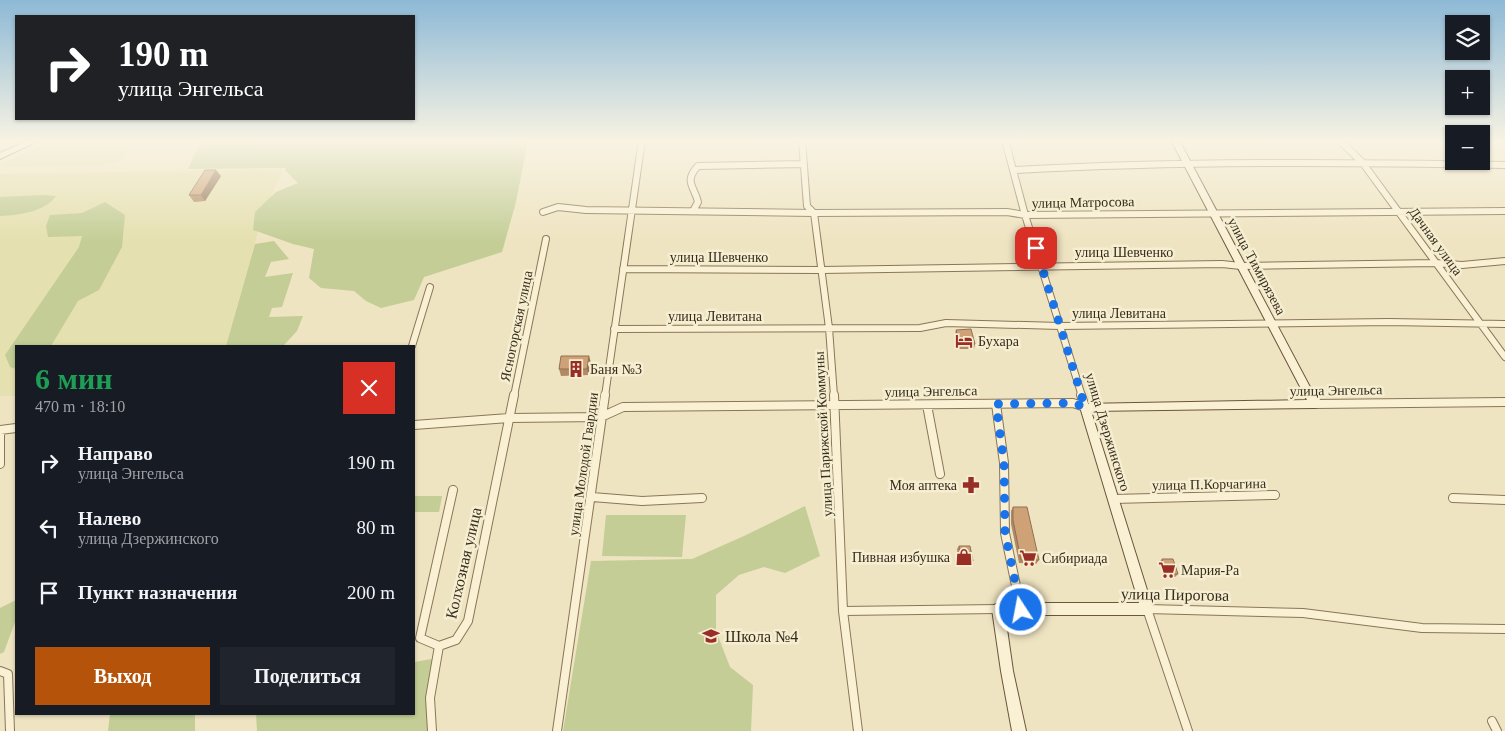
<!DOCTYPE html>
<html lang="ru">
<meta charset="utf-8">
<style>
body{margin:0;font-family:Georgia,serif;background:#20242c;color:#f1f3f6;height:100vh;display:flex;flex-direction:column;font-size:19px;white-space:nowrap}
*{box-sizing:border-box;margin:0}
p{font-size:16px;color:#9ea1a6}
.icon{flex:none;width:28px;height:28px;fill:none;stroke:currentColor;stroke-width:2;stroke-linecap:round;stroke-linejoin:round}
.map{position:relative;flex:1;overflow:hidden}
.details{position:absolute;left:15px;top:345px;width:400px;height:370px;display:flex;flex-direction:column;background:#171b24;border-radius:0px;box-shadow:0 1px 4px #0004}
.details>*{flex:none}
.guide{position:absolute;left:15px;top:15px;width:400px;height:105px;border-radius:0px;box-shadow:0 1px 4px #0004;background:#202124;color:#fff;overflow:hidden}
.fabs{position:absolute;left:1445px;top:15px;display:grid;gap:10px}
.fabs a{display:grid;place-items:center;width:45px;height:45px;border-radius:0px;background:#171b24;box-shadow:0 1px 4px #0004;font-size:25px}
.pin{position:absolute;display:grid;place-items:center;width:42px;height:42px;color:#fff;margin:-21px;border-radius:10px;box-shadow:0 2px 8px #0006}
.me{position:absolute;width:55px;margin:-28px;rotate:349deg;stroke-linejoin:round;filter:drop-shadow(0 0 4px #0008)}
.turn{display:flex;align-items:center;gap:18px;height:105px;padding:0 20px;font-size:22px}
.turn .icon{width:65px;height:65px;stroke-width:2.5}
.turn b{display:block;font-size:35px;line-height:42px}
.round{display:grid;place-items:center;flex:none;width:52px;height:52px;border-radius:0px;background:#20242c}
.headline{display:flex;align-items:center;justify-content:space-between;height:85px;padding:0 20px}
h1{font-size:30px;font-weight:700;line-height:38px;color:#1e9e55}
.cta{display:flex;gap:10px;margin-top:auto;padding:10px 20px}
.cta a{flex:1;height:58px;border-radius:0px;background:#b45309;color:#fff;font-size:20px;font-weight:700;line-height:58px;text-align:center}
.cta a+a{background:#20242c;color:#f1f3f6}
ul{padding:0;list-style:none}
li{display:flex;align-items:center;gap:15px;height:65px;padding:0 20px}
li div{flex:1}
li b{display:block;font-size:19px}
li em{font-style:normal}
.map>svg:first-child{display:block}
</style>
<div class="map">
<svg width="1505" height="731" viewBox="0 0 1505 731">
<rect width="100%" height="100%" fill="#efe4c1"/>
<path fill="#e5e0af" d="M52 140H134L121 160 107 165 0 167V164Z
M283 169 263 214 226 346H16V396H0V174Z"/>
<path fill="#c3cd95" d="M201 140H528L516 202 502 252 424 277 414 300 381 308 366 301 354 291 321 288 309 278 314 249 293 244 253 230 255 212 276 192 298 183 285 170 286 168 188 169Z
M44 195 56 196C45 212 19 215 0 216V197Z
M105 202 125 215 122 247 99 290 78 301 51 346H16V369L10 367 5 355 79 247 82 236 48 237 46 226 50 215 82 213Z
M274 241 289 259 271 262 265 277 293 273 282 307 272 308 269 317 303 316 297 331 283 346H226L255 244Z
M414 496H442L439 512H414Z
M805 506 820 556 785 573 764 567 739 575 716 595V631L730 667 753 685 751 731H563L591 561 692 559 744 536Z
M606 515H686L682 557 602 556Z
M16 600 15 622 4 652 0 654V608Z
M438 658 431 731H257L256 714H414V662Z
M110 714H195V731H108Z"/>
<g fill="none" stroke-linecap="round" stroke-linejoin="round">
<g stroke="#897658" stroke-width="8">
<path id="street-far1" d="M802 140 807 206 814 213 829 328 834 396
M1005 140 1025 215 1082 396
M1339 140 1362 162 1505 357
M1014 170C1177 161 1342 162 1505 165
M693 211 698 202C695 187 683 182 698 166L804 164
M543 212 558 207 586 210 814 213 1007 212 1025 215 1505 211
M623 269 822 270 1222 264 1241 266 1436 263 1462 265 1505 261
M614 329 920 328 946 323 1060 326 1389 322 1505 324
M412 346 430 287
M514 396 546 239
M605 396 642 140"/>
</g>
<g stroke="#897658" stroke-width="10">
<path id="street" d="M834 395 843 611 858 731
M1081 395 1085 407
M996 404 1004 463 1005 533 1021 610
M1314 404 1505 402
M927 405 940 474
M414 425 509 418 601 417 623 407 1073 403 1085 407
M0 430 16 428
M0 433V464
M592 497 642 501 702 498
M1453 498 1505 500
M1113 499 1275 495
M843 611 998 609
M439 646 420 638 453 490
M0 671 8 674 10 731
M1492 721 1497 731
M432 731 430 698 439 646 456 640 468 621 514 395
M557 731 605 395
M1188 731 1147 609 1303 613 1422 628 1505 629"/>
</g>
<g stroke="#6b563c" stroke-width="2">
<path id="secondary" d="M29 140H40L0 159V153Z
M1171 140H1179L1319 404 1318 407 1314 408 1091 411 1153 609 1151 613 1147 615H1005L1013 671 1026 731H1012L1001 671 992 609 994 605 998 603H1139L1080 407 1081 404 1307 400Z"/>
</g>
<use href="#street-far1" stroke="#faf1d5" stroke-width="6"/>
<use href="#street" stroke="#faf1d5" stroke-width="8"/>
<use href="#secondary" fill="#faf1d5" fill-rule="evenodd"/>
</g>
<path fill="#b18a65" d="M221 176 205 201 194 202 189 195Z
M956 330 975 344 974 349H959L955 334Z
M591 363 589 375 561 376 559 369Z
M1013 507 1039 560 1036 564 1019 563 1011 524V511Z
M959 546 973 561 971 565 959 564 957 549Z
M1162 559 1178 574 1175 577H1164L1159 563Z"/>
<path fill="#907153" d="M216 170 221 176 205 201 201 195Z
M589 356 591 363 589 375 587 369Z"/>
<path fill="#cea176" stroke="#907153" d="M205 170H216L201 195H189Z
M971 329 975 344 961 345 956 330Z
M561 356H589L587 369H559Z
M1013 507H1027L1039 560H1021L1013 520Z
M959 546H970L973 561H961Z
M1162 559H1173L1178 574H1167Z"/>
<linearGradient id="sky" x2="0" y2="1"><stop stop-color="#8db9d6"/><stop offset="0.58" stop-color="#f8f3e3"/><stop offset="1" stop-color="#f8f3e3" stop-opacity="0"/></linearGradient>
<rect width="1505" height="243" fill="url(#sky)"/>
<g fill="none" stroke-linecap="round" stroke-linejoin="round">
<path stroke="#1a73e8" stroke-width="9" stroke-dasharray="0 16.2" d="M1021 610 1005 533 1004 463 996 404 1073 403 1085 407 1036 248"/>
</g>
<defs>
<g id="hotel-bare" transform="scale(1.35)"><path d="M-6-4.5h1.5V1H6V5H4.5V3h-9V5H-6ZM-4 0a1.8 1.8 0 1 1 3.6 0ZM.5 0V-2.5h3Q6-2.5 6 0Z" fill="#992e27" stroke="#f6eed1" stroke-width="2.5" paint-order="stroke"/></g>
<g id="building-bare" transform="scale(1.35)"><path d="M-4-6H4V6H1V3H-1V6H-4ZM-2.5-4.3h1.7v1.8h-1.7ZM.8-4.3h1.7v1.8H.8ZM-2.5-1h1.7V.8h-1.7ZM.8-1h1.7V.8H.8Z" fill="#992e27" stroke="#f6eed1" stroke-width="2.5" paint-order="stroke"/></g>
<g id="pharmacy-bare" transform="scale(1.35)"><path d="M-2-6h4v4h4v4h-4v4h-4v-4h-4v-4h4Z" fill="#992e27" stroke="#f6eed1" stroke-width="2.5" paint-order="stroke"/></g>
<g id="shop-bare" transform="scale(1.35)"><path d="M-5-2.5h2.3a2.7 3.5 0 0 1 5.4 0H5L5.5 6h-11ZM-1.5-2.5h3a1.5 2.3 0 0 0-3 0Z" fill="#992e27" stroke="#f6eed1" stroke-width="2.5" paint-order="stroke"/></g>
<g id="supermarket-bare" transform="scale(1.35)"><path d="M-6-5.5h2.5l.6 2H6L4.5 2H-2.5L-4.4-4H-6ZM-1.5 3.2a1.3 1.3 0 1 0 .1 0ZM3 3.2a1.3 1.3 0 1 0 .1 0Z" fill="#992e27" stroke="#f6eed1" stroke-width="2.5" paint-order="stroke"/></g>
<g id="school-bare" transform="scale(1.35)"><path d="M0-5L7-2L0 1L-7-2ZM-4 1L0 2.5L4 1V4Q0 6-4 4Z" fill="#992e27" stroke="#f6eed1" stroke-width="2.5" paint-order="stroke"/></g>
</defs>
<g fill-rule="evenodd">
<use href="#hotel-bare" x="964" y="341"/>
<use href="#building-bare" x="576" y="369"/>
<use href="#pharmacy-bare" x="971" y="485"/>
<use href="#shop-bare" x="964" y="557"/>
<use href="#supermarket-bare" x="1028" y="558"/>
<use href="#supermarket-bare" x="1167" y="570"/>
<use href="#school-bare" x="711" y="636"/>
</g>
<g text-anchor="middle" stroke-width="5" stroke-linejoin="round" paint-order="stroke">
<g font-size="14" fill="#382c1d" stroke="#f6eed1">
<text transform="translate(1083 202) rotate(-1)" y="5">улица Матросова</text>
<text transform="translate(1436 241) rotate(54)" y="5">Дачная улица</text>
<text x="1124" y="257">улица Шевченко</text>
<text x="719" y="262">улица Шевченко</text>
<text transform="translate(1257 266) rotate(62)" y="5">улица Тимирязева</text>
<text x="1119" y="318">улица Левитана</text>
<text x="715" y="321">улица Левитана</text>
<text transform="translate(516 326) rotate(-78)" y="5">Ясногорская улица</text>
<text transform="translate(1336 390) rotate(-1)" y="5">улица Энгельса</text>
<text transform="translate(931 391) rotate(-1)" y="5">улица Энгельса</text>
<text transform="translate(1108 432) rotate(73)" y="5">улица Дзержинского</text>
<text transform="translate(823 434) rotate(-93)" y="5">улица Парижской Коммуны</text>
<text transform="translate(583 464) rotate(-82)" y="5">улица Молодой Гвардии</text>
<text transform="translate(1209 484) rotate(-1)" y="5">улица П.Корчагина</text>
</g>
<g font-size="14" fill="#382c1d" stroke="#f6eed1" text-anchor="start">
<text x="978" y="346">Бухара</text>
<text x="590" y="374">Баня №3</text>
<text x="957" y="490" text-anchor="end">Моя аптека</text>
<text x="950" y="562" text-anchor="end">Пивная избушка</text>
<text x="1042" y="563">Сибириада</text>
<text x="1181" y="575">Мария-Ра</text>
</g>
<g font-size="16" fill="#382c1d" stroke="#f6eed1">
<text transform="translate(463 563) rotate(-77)" y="6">Колхозная улица</text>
<text transform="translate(1175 594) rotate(1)" y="6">улица Пирогова</text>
</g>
<g font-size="16" fill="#382c1d" stroke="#f6eed1" text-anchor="start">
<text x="725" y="642">Школа №4</text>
</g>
</g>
</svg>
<div class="fabs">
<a><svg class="icon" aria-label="layers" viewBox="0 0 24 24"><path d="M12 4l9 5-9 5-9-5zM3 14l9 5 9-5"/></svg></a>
<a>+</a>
<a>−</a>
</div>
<div class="pin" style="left:1036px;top:248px;background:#d93025"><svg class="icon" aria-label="arrive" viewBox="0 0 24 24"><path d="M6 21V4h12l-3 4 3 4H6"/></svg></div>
<svg class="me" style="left:1021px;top:610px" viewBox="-20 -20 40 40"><circle r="17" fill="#1a73e8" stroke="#fff" stroke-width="3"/><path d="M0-11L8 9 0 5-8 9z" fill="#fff"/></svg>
<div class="guide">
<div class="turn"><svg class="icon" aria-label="right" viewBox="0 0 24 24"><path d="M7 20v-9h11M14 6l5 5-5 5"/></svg><div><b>190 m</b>улица Энгельса</div></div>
</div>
<section class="details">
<div class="headline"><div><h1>6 мин</h1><p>470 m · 18:10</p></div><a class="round" style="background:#d93025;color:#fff"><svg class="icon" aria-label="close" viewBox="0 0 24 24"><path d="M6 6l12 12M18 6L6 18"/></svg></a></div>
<ul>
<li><svg class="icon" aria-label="right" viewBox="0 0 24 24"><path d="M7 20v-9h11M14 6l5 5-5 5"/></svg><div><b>Направо</b><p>улица Энгельса</p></div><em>190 m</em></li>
<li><svg class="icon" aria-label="left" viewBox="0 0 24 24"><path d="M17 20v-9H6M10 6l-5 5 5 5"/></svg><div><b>Налево</b><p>улица Дзержинского</p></div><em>80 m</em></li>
<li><svg class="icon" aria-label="arrive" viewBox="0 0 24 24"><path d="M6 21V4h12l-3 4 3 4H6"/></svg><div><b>Пункт назначения</b></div><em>200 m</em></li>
</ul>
<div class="cta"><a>Выход</a><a>Поделиться</a></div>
</section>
</div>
